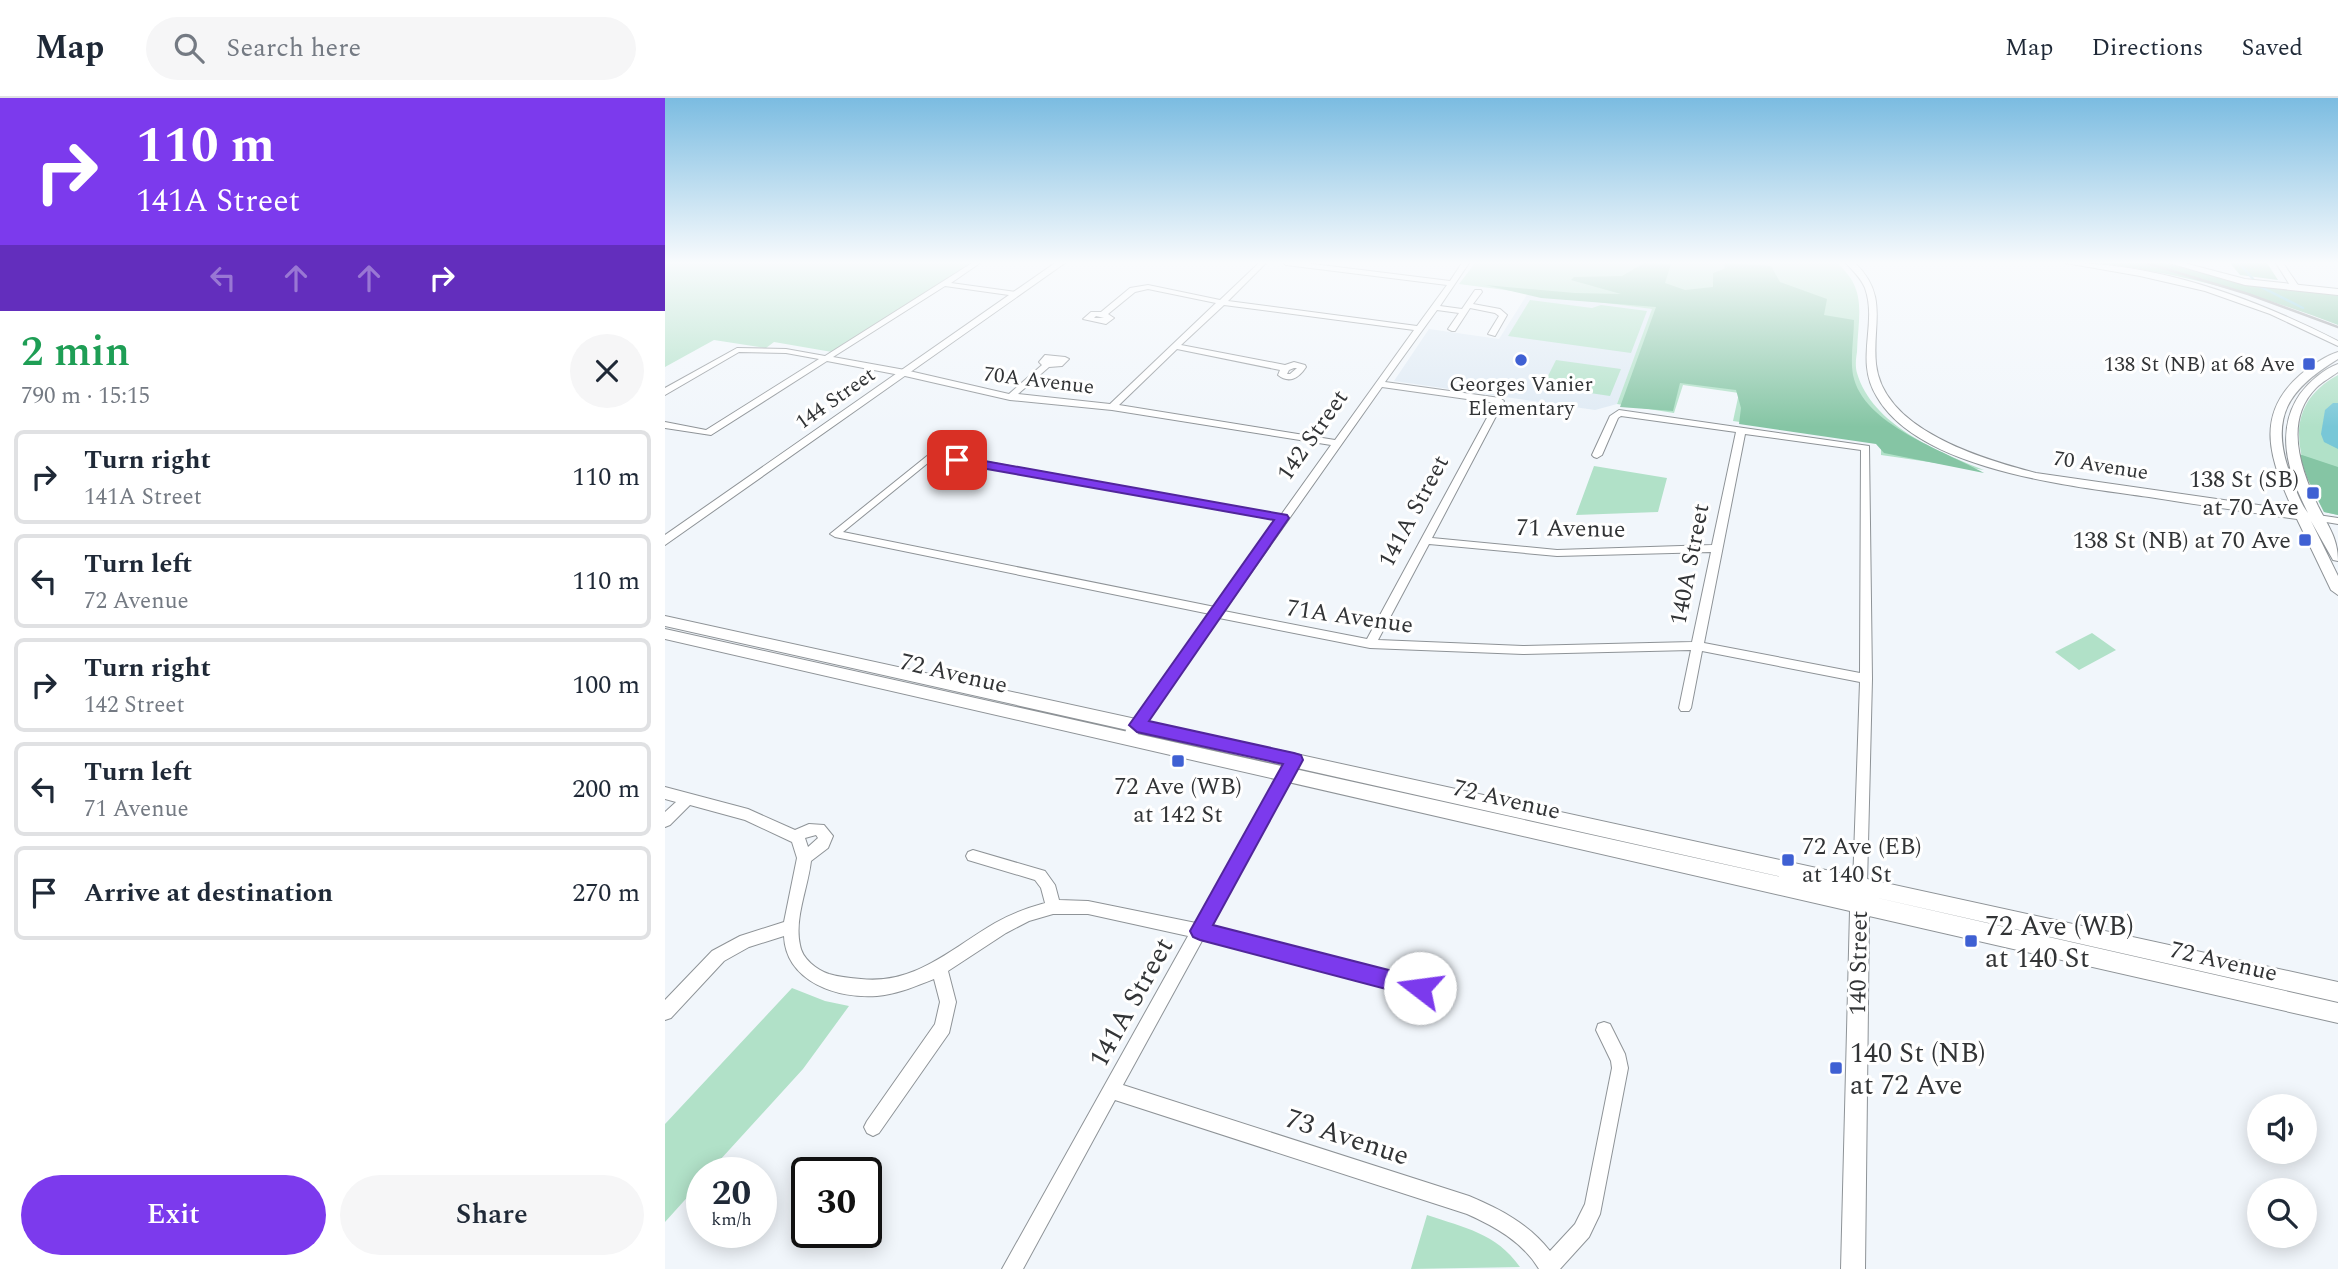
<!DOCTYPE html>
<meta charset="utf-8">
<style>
body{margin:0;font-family:Spectral,serif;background:#f6f6f7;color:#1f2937;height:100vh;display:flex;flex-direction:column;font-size:26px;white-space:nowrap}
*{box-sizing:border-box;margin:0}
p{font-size:23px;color:#747a83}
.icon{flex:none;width:38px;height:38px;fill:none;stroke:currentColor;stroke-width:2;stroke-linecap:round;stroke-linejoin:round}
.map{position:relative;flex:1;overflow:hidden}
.details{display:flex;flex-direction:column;background:#fff;width:665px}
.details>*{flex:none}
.banner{background:#7c3aed;color:#fff;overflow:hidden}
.controls{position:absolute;left:1582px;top:996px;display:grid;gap:14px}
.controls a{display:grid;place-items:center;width:70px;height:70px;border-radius:50%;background:#fff;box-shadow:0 4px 18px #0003;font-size:35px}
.speed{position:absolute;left:21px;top:1059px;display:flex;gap:14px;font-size:35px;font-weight:700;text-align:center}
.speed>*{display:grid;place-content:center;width:91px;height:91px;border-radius:50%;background:#fff;box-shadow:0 4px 18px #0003;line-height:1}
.speed small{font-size:18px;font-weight:400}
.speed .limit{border:4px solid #111;border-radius:10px;background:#fff;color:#111}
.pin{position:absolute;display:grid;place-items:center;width:60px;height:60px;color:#fff;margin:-30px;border-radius:14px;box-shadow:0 4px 10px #0006}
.me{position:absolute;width:77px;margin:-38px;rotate:285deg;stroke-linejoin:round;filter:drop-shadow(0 0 5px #0008)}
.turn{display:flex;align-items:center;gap:24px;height:147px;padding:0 21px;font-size:32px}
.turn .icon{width:91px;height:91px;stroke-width:2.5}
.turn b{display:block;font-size:49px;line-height:60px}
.lanes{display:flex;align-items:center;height:66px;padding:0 21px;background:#0003;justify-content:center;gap:35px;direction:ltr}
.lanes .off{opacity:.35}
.round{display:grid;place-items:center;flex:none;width:74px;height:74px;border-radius:37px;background:#f6f6f7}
.headline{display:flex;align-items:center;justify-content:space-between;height:119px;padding:0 21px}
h1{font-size:42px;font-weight:600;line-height:52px;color:#1e9e55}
.primary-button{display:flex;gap:14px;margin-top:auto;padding:14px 21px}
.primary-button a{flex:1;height:80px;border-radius:42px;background:#7c3aed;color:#fff;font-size:28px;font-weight:600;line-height:80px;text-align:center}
.primary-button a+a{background:#f6f6f7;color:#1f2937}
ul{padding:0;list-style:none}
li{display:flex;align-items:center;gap:21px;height:94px;margin:0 14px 10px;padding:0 7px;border:4px solid #e0e1e3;border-radius:10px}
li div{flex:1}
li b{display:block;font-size:26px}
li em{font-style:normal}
header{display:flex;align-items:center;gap:42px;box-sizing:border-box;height:98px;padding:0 35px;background:#fff;border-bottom:2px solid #e0e1e3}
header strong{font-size:33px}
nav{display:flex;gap:38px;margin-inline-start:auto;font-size:24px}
.search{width:490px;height:63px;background:#f6f6f7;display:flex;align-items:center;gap:18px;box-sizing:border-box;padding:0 24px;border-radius:38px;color:#747a83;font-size:26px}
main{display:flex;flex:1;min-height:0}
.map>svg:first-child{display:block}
</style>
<header>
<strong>Map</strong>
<div class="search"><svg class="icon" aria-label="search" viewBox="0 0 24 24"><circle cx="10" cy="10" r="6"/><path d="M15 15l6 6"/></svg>Search here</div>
<nav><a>Map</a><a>Directions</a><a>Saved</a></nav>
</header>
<main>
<section class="details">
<div class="banner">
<div class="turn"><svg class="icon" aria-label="right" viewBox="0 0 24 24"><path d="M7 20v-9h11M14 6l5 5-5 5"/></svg><div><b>110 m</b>141A Street</div></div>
<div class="lanes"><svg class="icon off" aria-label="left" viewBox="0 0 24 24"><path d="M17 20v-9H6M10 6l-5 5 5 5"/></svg><svg class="icon off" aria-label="ahead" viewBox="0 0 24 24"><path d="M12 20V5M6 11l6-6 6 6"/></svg><svg class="icon off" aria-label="ahead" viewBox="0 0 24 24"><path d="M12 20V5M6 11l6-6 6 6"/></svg><svg class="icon" aria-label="right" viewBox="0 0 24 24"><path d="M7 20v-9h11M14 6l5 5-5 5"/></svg></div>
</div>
<div class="headline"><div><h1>2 min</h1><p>790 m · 15:15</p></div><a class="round"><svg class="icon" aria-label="close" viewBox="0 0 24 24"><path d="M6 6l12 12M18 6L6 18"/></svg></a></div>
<ul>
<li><svg class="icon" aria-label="right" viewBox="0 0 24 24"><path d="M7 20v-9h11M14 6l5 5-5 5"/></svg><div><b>Turn right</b><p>141A Street</p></div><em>110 m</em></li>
<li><svg class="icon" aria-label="left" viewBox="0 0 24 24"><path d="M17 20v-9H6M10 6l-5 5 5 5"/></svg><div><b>Turn left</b><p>72 Avenue</p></div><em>110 m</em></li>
<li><svg class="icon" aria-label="right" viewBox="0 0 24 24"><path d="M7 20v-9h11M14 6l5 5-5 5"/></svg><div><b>Turn right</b><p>142 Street</p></div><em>100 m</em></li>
<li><svg class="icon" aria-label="left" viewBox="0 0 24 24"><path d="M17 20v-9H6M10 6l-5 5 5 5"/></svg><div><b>Turn left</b><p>71 Avenue</p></div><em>200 m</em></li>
<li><svg class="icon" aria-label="arrive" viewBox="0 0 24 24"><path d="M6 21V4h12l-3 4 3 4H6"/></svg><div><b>Arrive at destination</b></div><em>270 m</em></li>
</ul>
<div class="primary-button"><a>Exit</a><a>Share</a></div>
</section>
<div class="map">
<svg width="1673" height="1171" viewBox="0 0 1673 1171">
<rect width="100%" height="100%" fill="#f1f6fb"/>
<path fill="#dfeaf4" d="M863 195 988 211 952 306 930 312 729 283 764 231 834 241Z"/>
<path fill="#b1e1c8" d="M0 165H307L167 254 109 244 101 250 49 242 0 269Z
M810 165H1172C1203 192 1193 217 1192 254 1191 260 1190 268 1192 275 1207 327 1273 354 1319 372L1216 357V345L1068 323 1074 295 1018 287 1009 315 952 306 987 211 794 186Z
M865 202 927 210 936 207 982 213 966 255 843 238Z
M891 262 956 271 945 298 878 288Z
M1673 277V417L1659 414C1635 367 1612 310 1673 277Z
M929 368 1002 380 993 414 911 417Z
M1427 535 1451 552 1414 572 1390 554Z
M127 890 160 903 184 908 138 971 44 1074H37V1083L0 1124V1026Z
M762 1117C800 1130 831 1135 855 1169L746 1171Z"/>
<path fill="#85c5a4" d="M979 165 1006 166 1000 185 1020 192 1048 189V175L1059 171 1060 165 1106 168 1115 184 1162 201 1159 217 1189 222C1189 239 1185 260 1188 277 1198 327 1279 352 1319 375L1219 355 1211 346 1074 326 1076 310 1071 292 1015 285 1008 313 955 309 991 209 876 200 820 187 910 195 956 196 906 182 909 179 957 178Z
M1431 165H1499L1579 185 1673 197V227C1595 197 1514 174 1431 165Z
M1565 165H1602L1613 182 1575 177Z
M1634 356 1673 369V417L1659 414 1642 380Z"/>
<path fill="#78c7d7" d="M1668 305H1673V351L1659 344 1656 336 1660 312Z"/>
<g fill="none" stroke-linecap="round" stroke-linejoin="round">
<path stroke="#78c7d7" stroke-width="2.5" d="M1574 165 1589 182
M1594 188 1638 210"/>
<g stroke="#8e9397" stroke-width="2">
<path id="street" d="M307 165H315L286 185 351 194 355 196 351 198 280 188 168 259 240 272 344 296 377 267 374 264 380 257 400 259 404 261 397 268 384 269 353 296 445 306 551 205 483 191 470 194 443 216 449 220 441 226 418 221 426 214H436L465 190 483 187 555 202 594 165H601L563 203 752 228 782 187 621 167 618 165H640L785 183 797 165H804L775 208 797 211 810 192H816L817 194 808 206 835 211 842 217 830 238 823 236 834 218 830 215 805 210 790 233H787L783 231 794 215 772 212 720 284 835 300 839 303 767 440 892 452 1047 447 1071 334 956 318 953 320 937 357 932 360 929 359 927 357 945 318 954 312 1204 348 1207 581 1202 787 1200 792 1195 793 1190 792 1188 787 1195 584 1037 553 1026 610 1024 613H1016L1014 610 1026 552 858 556 705 550 554 520 471 638H461L460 635 461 632 545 516 170 439 165 436 267 354 616 417 666 347 447 312 345 302 240 278 162 263 46 337 0 330V324L41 332 154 261 121 255 74 254 0 297V290L72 250 121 251 160 258ZM559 207 749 232 670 342 454 307 512 251 615 272 613 277C624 286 634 280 641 269L640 267 629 264 620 267 516 247ZM431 218 439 220H429ZM629 270H632L625 276H622L624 272ZM717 289 830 305 702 541 559 513ZM1080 336 1196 352 1195 575 1039 545ZM269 360 612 422 550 509 178 434ZM764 446 892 458 1046 454 1027 544 858 548 713 542Z
M1401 165C1494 165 1591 201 1673 243V248L1605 216 1540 193 1475 178Z
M1611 165H1618L1635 190 1634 192H1628Z
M1653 417 1673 420V426L1649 422 1648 420Z
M629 657 634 658 636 662 545 828 755 882 761 885 763 890 761 895 755 898 602 855 538 841 458 987 804 1098C835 1111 864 1126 885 1153L910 1126 920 1106 947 970 946 963 931 932 933 926 939 924 945 926 960 956 963 970 935 1116 924 1139 895 1171H874C858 1144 829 1128 802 1116L450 1002 358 1171H337L523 838 423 816H388L364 823 341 835 283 873 291 904 284 935 214 1035 208 1038 202 1035 199 1029 202 1023 270 926 275 904 269 881C251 888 233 896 212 898 173 901 121 884 119 838L84 849 59 863 6 920 0 922V902L47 853 75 838 119 824 132 760 127 744 80 722 25 707 5 727 0 729V714L11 704 0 701V689L83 711 130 732 144 726 159 727 168 738 163 750 146 763C143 790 129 820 135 847 137 861 152 872 164 876 174 879 185 880 196 881 250 887 287 850 330 825 346 816 362 810 380 805L376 790 370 782 303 762 301 758 303 754 308 752 380 773 390 787 394 802 423 803 531 825 624 658ZM151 737 153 740 143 749 140 740Z"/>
</g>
<g stroke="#8e9397" stroke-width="2">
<path id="secondary" d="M390 165H400L0 447V437Z
M1181 165H1190C1224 198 1207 226 1211 266 1218 332 1317 361 1371 375L1628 412C1606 363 1588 318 1635 277 1646 268 1660 258 1673 254V261C1624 291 1604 318 1625 376 1630 389 1635 405 1643 415 1624 377 1609 334 1635 296 1644 284 1659 271 1673 266V274C1666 279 1657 284 1651 290 1618 323 1636 372 1653 408 1663 428 1673 440 1673 463L1668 462 1646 423 1673 478V497L1666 492 1632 421C1583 414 1534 407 1484 399 1408 388 1255 373 1212 299 1189 262 1213 227 1200 190 1196 180 1188 173 1181 165Z
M1504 165H1519L1580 181 1673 191V197L1580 187Z
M0 518 1673 884V904L1204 798 1673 905V925L1204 818 1200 1171H1176L1185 813 0 541V531L1188 795 0 528Z"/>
</g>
<use href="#street" fill="#fff" fill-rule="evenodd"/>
<use href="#secondary" fill="#fff" fill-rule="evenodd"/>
<path stroke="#929599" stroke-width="2.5" d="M1481 165 1583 196 1673 229"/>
</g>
<linearGradient id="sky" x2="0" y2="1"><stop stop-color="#7bbce1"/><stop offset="0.5" stop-color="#f9fbfd"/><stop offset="1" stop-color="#f9fbfd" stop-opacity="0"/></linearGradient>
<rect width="1673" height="329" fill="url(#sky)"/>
<path fill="#7c3aed" stroke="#51269a" stroke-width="2" d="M292 358 622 417 624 420 484 623 629 655 636 657 638 662 548 827 755 880 762 883 766 890 762 897 755 900 535 842 528 839 525 833 618 666 472 634 464 627 609 422 288 365 286 362Z"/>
<g fill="#3f60d3" stroke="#fff" stroke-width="2.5">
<circle cx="856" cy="262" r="7"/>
<rect x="1637" y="259" width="14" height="14" rx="3.5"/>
<rect x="1641" y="388" width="14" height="14" rx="3.5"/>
<rect x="1633" y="435" width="14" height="14" rx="3.5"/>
<rect x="506" y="656" width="14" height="14" rx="3.5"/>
<rect x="1116" y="755" width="14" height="14" rx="3.5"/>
<rect x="1299" y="836" width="14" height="14" rx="3.5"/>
<rect x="1164" y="963" width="14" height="14" rx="3.5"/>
</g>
<g text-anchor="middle" stroke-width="6" stroke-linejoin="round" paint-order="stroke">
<g font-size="21" fill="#323436" stroke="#fff" text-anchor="end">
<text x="1630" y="273">138 St (NB) at 68 Ave</text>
<text x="856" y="293" text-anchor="middle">Georges Vanier<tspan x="856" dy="24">Elementary</tspan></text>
</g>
<g font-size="21" fill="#323436" stroke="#fff">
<text transform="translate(374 282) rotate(7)" y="7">70A Avenue</text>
<text transform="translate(170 300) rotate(-35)" y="7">144 Street</text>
<text transform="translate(1436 367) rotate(9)" y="7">70 Avenue</text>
</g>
<g font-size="24" fill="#323436" stroke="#fff">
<text transform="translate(647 337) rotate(-55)" y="8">142 Street</text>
<text transform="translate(748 413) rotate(-62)" y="8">141A Street</text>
<text transform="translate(906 430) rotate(1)" y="8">71 Avenue</text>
<text transform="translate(1024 466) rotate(-79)" y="8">140A Street</text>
<text transform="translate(685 518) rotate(8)" y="8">71A Avenue</text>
<text transform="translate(289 575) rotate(13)" y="8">72 Avenue</text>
<text transform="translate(842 701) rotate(13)" y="8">72 Avenue</text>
<text transform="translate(1559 863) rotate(13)" y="8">72 Avenue</text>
<text transform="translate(1193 865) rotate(-89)" y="8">140 Street</text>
</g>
<g font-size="24" fill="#323436" stroke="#fff" text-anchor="end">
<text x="1634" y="389">138 St (SB)<tspan x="1634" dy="28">at 70 Ave</tspan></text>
<text x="1626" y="450">138 St (NB) at 70 Ave</text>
<text x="513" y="696" text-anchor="middle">72 Ave (WB)<tspan x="513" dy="28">at 142 St</tspan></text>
<text x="1137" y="756" text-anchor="start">72 Ave (EB)<tspan x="1137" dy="28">at 140 St</tspan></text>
</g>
<g font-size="28" fill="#323436" stroke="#fff" text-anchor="start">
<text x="1320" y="837">72 Ave (WB)<tspan x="1320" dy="32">at 140 St</tspan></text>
<text x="1185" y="964">140 St (NB)<tspan x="1185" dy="32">at 72 Ave</tspan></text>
</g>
<g font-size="28" fill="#323436" stroke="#fff">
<text transform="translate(465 904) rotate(-61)" y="10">141A Street</text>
<text transform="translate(683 1038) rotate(18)" y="10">73 Avenue</text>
</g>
</g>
</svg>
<div class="controls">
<a><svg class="icon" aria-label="sound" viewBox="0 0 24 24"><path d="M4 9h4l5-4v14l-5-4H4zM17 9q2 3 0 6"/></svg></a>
<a><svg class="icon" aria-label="search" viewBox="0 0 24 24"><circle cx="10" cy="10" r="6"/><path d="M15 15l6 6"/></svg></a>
</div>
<div class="speed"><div>20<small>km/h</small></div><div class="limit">30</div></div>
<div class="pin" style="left:292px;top:362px;background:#d93025"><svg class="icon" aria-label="arrive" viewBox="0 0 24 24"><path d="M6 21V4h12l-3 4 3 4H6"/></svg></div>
<svg class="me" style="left:755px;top:890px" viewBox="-20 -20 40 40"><circle r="19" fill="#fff"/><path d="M0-13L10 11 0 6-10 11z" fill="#7c3aed"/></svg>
</div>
</main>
